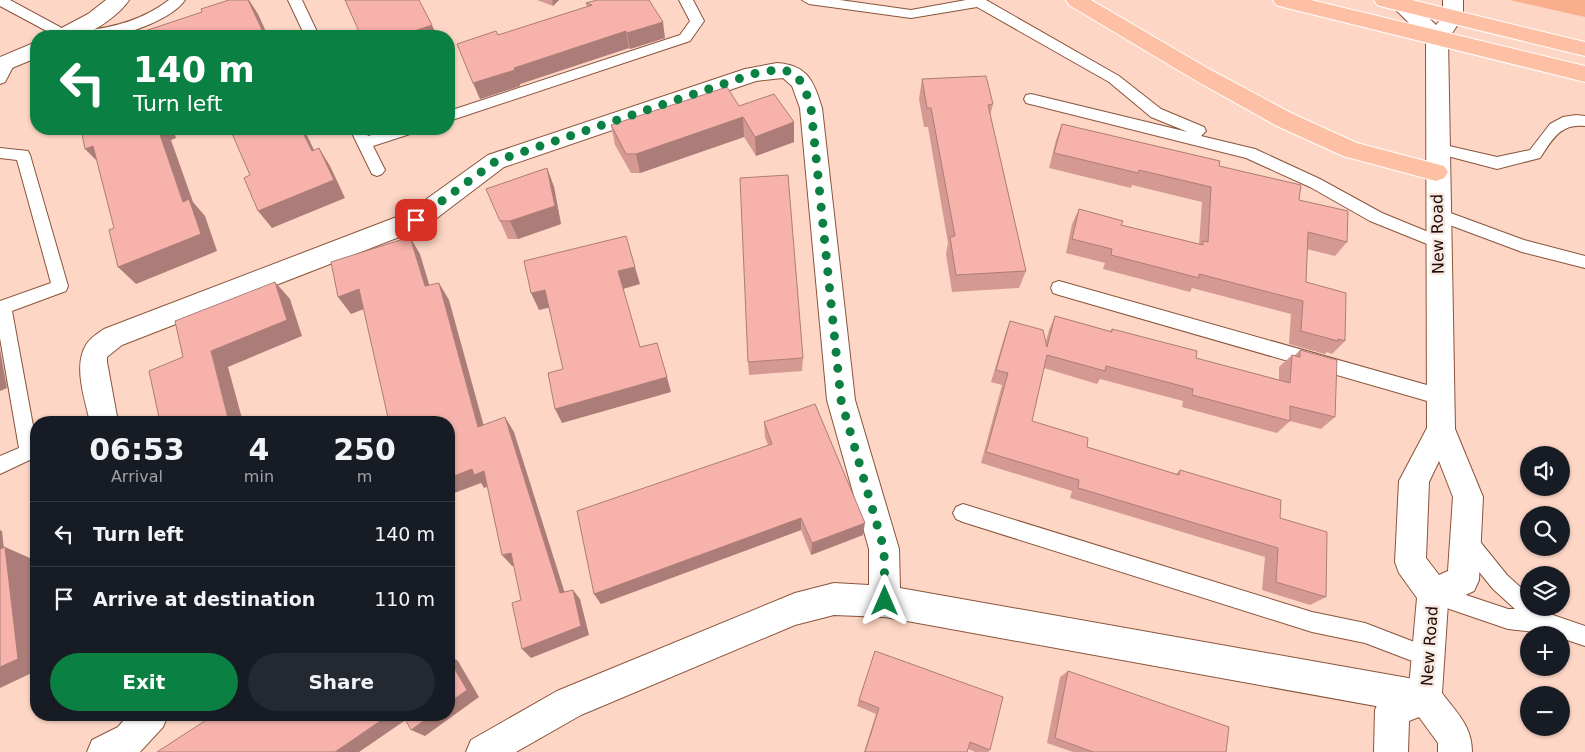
<!DOCTYPE html>
<meta charset="utf-8">
<style>
body{margin:0;font-family:"DejaVu Sans",sans-serif;background:#242831;color:#f1f3f6;height:100vh;display:flex;flex-direction:column;font-size:19px;white-space:nowrap}
*{box-sizing:border-box;margin:0}
p{font-size:16px;color:#9ea1a6}
.icon{flex:none;width:28px;height:28px;fill:none;stroke:currentColor;stroke-width:2;stroke-linecap:round;stroke-linejoin:round}
.map{position:relative;flex:1;overflow:hidden}
.details{position:absolute;left:30px;top:416px;width:425px;height:305px;display:flex;flex-direction:column;background:#171b24;border-radius:20px;box-shadow:0 1px 4px #0004}
.details>*{flex:none}
.top-card{position:absolute;left:30px;top:30px;width:425px;height:105px;border-radius:20px;box-shadow:0 1px 4px #0004;background:#0b8043;color:#fff;overflow:hidden}
.controls{position:absolute;left:1520px;top:446px;display:grid;gap:10px}
.controls a{display:grid;place-items:center;width:50px;height:50px;border-radius:50%;background:#171b24;box-shadow:0 1px 4px #0004;font-size:25px}
.pin{position:absolute;display:grid;place-items:center;width:42px;height:42px;color:#fff;margin:-21px;border-radius:10px;box-shadow:0 2px 8px #0006}
.me{position:absolute;width:55px;margin:-28px;rotate:0deg;stroke-linejoin:round;filter:drop-shadow(0 0 4px #0008)}
.turn{display:flex;align-items:center;gap:18px;height:105px;padding:0 20px;font-size:22px}
.turn .icon{width:65px;height:65px;stroke-width:2.5}
.turn b{display:block;font-size:35px;line-height:42px}
.eta{display:flex;justify-content:space-evenly;align-items:center;height:85px;text-align:center}
.eta b{font-size:30px;font-weight:700;line-height:35px}
.primary-button{display:flex;gap:10px;margin-top:auto;padding:10px 20px}
.primary-button a{flex:1;height:58px;border-radius:30px;background:#0b8043;color:#fff;font-size:20px;font-weight:700;line-height:58px;text-align:center}
.primary-button a+a{background:#242831;color:#f1f3f6}
ul{padding:0;list-style:none}
li{display:flex;align-items:center;gap:15px;height:65px;padding:0 20px;border-top:1px solid #363941}
li div{flex:1}
li b{display:block;font-size:19px}
li em{font-style:normal}
.map>svg:first-child{display:block}
</style>
<div class="map">
<svg width="1585" height="752" viewBox="0 0 1585 752">
<rect width="100%" height="100%" fill="#fdd6c5"/>
<path fill="#faaf8c" d="M1510 0H1585V17Z"/>
<g fill="none" stroke-linecap="round" stroke-linejoin="round">
<g stroke="#8b543b" stroke-width="2">
<path id="lane" d="M0 0H10L71 33 73 36H56L0 6Z
M169 0H185C173 18 130 34 109 36 98 38 85 37 74 36L76 33 81 31C113 28 143 20 169 0Z
M288 0H302L319 36H305Z
M679 0H693L704 21 690 41 449 121V111L680 35 690 21Z
M802 0H840L911 10 966 0H986L1119 76 1161 109 1204 127 1206 131 1201 136 1255 149 1320 179 1382 213 1443 238 1445 242 1443 246 1437 248 1370 221 1310 187 1246 158 1026 103 1024 99 1026 95 1031 94 1188 132 1151 117 1109 82 977 7 911 18 809 4Z
M8 58 13 60 15 63 5 82 0 84V65L3 60Z
M1576 115 1585 116V126C1560 123 1552 140 1540 158L1497 169 1436 153 1431 152 1429 148 1431 144 1436 143 1497 157 1530 150 1550 124 1563 117Z
M350 129H364L368 136 392 129H415L413 133 373 146 385 170 382 174 377 176 372 174Z
M0 148 28 151 30 155 68 286 66 291 12 311 36 442V457L0 474V456L19 448 0 338V301L51 283 17 160 0 158Z
M1437 208 1524 240 1585 256V268L1522 252 1431 218 1429 214 1431 210Z
M1059 281 1441 389 1447 391 1450 397 1447 403 1441 405 1059 295 1053 293 1051 288 1053 283Z
M963 504 1312 612 1365 623 1435 650 1438 657 1435 664 1428 667 1365 643 1312 632 963 522 956 519 953 513 956 507Z
M1466 531 1473 533 1507 575 1529 595V608H1543L1550 614 1585 626V646L1561 638V635L1508 629 1426 601 1423 594 1426 587 1433 584 1508 609H1515L1493 589 1459 547 1456 540 1459 533Z"/>
</g>
<g stroke="#8b543b" stroke-width="2">
<path id="street" d="M106 0H129C120 14 97 30 81 36 74 38 62 36 54 36L56 31 88 14Z
M36 42V58L0 73V57Z
M777 63C808 65 814 82 822 108L855 400 899 549 900 588 1425 681 1437 686 1442 698 1437 710 1425 715 885 617 834 615 795 625 581 715 516 752H466L471 740 557 691 795 593 834 583 869 585V549L827 400 800 108 792 86 783 78 756 81 504 167 425 227 122 345 107 357V362L118 422H90C85 400 73 366 86 345 90 338 97 334 104 329L407 213 488 155 745 69Z
M128 715H168L163 727 140 752H87L92 740 118 727Z"/>
</g>
<g stroke="#8b543b" stroke-width="2">
<path id="secondary" d="M1393 0H1413V3L1436 25 1443 16V0H1463V17L1448 39 1455 429 1483 497 1479 580 1474 591 1448 603 1442 693C1457 713 1472 726 1472 752H1438V743L1419 717 1409 721 1408 752H1374L1375 710 1380 698 1409 687 1417 598 1399 573 1395 562 1399 481 1427 428 1426 40 1396 10 1393 5ZM1439 461 1453 497 1448 571 1439 575 1426 558 1429 482Z"/>
</g>
<g stroke="#fff" stroke-width="2">
<path id="highway" d="M1066 0H1091L1209 69 1291 113 1357 143 1444 166 1448 172 1444 178 1436 181 1343 156 1275 125 1193 79 1069 5Z
M1273 0H1311L1585 66V82L1283 7 1276 5Z
M1374 0H1412L1585 42V56L1384 7 1377 5Z"/>
</g>
<use href="#lane" fill="#fff" fill-rule="evenodd"/>
<use href="#street" fill="#fff" fill-rule="evenodd"/>
<use href="#secondary" fill="#fff" fill-rule="evenodd"/>
<use href="#highway" fill="#fec0a4" fill-rule="evenodd"/>
</g>
<path fill="#d49993" d="M537 0H559L553 6Z
M586 3 665 38 630 49 629 48 520 84V86L480 99 457 44 498 35 587 7Z
M922 79 993 104 990 116 1026 271 1019 288 952 292 946 254 948 243 928 127H924L919 99Z
M739 106 794 122V142L756 156 744 137 640 173H631L615 145 611 125Z
M1062 124 1219 166 1299 200 1347 242 1335 256 1307 249 1306 282 1345 341 1332 354 1327 352 1325 354 1289 344 1291 314 1192 288 1190 292 1103 269 1105 263 1066 253 1072 224 1079 209 1121 225 1199 245 1202 202 1132 185 1131 188 1049 168 1056 140Z
M547 168 554 187 561 224 518 239H508L500 221Z
M1055 316 1110 331 1112 329 1196 358 1279 380V367L1292 355H1295L1300 350 1335 417 1321 429 1290 421 1277 433 1182 407 1183 401 1100 379 1097 384 1044 368 1032 421 1087 447 1176 474 1180 470 1280 518 1326 597 1310 605 1262 590 1265 557 1070 498 1072 491 981 463 1002 385 991 382 1005 335 1010 321 1046 341 1049 330Z
M803 358 802 371 749 375 748 362Z
M764 422 863 535 811 555 801 530 601 604 594 594 768 445 765 437Z
M875 651 990 750 988 752H975L968 749 967 752H864L876 714 857 706Z
M1068 671 1226 752H1073L1047 743 1060 677Z"/>
<path fill="#ac7d78" d="M248 0H249L258 14 268 36H265Z
M552 0H559L553 6Z
M663 22 665 38 630 49 627 33Z
M432 25 437 36H399Z
M626 31 629 48 520 84V86L480 99 473 83 514 68Z
M743 117 744 137 640 173 636 154Z
M794 122V142L756 156 755 137Z
M158 129H173L176 138 171 140 193 202 205 216 217 251 136 284 118 267 183 202Z
M301 129H304L323 169 312 151Z
M93 146 103 167 85 149Z
M319 148 330 166 345 198 272 228 258 211Z
M547 168 554 187 561 224 518 239 510 221Z
M410 237 420 254 435 304 425 286Z
M635 267 640 284 623 289 618 271Z
M275 282 290 299 302 336 228 367 243 422H229L211 351Z
M439 283 449 300 488 441 478 427Z
M359 289 372 306 351 314 338 297Z
M545 290 552 307 539 310 531 293Z
M0 349 7 388 0 391Z
M667 377 671 392 562 423 555 409Z
M505 417 514 432 568 603 560 593Z
M472 469 484 471 494 484 484 488 481 483 449 495V478Z
M801 518V530L601 604 594 594Z
M865 523 863 535 811 555 812 543Z
M0 530 2 531 6 568 0 566Z
M5 547 30 558 36 599V671L0 688V667Z
M511 553 521 564 512 566 502 555Z
M573 590 580 599 589 635 531 658 522 649Z
M449 655 458 661 479 697 425 736 411 730 432 715H449Z
M389 715H413L359 752H335Z"/>
<path fill="#f6b2ab" stroke="#ac7d78" d="M229 0H248L265 36H130L202 12 201 9Z
M345 0H419L432 25 399 36H361Z
M597 0H649L663 22 627 33 626 31 514 68 515 70 473 83 457 44 496 31 498 35 592 5 586 3Z
M36 64V73L34 65Z
M986 76 993 104 988 105 1026 271 956 275 950 237 955 236 931 108H927L922 79Z
M727 87 739 106 774 94 794 122 755 137 743 117 636 154H626L611 125Z
M1062 124 1220 161 1219 166 1301 185 1299 200 1348 211 1347 242 1308 232 1306 282 1346 293 1345 341 1338 339V341L1301 331 1303 301 1199 274V278L1111 255 1112 249 1072 239 1079 209 1123 221 1121 225 1203 245V241L1208 242 1211 187 1139 170 1138 173 1054 153Z
M81 129H158L183 202 189 199 201 234 118 267 109 230 114 228 93 146 85 149Z
M230 129H301L312 151 319 148 334 180 258 211 244 178 250 175Z
M547 168 555 206 510 221H500L486 189Z
M788 175 803 358 748 362 740 178Z
M626 236 635 267 618 271 640 347 657 343 667 377 555 409 548 373 563 369 545 290 531 293 524 261Z
M410 237 425 286 439 283 478 427 505 417 560 593 573 590 581 626 522 649 512 603 521 600 511 553 502 555 484 471 474 475 472 469 449 478V422H389L359 289 338 297 331 262Z
M275 282 287 320 211 351 229 422H160L149 371 183 357 175 321Z
M1055 316 1112 332V329L1197 351 1196 358 1290 383 1292 355 1300 357V350L1337 360 1335 417 1290 406V421L1192 395 1193 389 1106 366 1105 371 1047 355 1032 421 1088 438 1087 447 1179 475 1180 470 1281 500 1280 518 1327 532 1326 597 1276 582 1278 548 1078 488 1079 480 986 452 1008 373 996 370 1010 321 1043 330 1047 347Z
M815 404 865 523 812 543 801 518 594 594 577 511 772 444 764 422Z
M5 547 18 659 0 667V549Z
M875 651 1003 697 990 750 970 742 967 752H865L879 708 859 700Z
M449 659 467 690 449 703Z
M1068 671 1229 727 1226 752H1093L1055 738Z
M214 715H389L335 752H157Z
M403 715H432L411 730Z"/>
<g fill="none" stroke-linecap="round" stroke-linejoin="round">
<path stroke="#0b8043" stroke-width="9" stroke-dasharray="0 16.2" d="M416 220 496 161 753 74C792 65 800 70 811 108L841 400 884 549 885 601"/>
</g>
<g text-anchor="middle" stroke-width="5" stroke-linejoin="round" paint-order="stroke">
<g font-size="16" fill="#230d04" stroke="#f7eae4">
<text transform="translate(1437 234) rotate(-91)" y="6">New Road</text>
<text transform="translate(1429 646) rotate(-86)" y="6">New Road</text>
</g>
</g>
</svg>
<div class="controls">
<a><svg class="icon" aria-label="sound" viewBox="0 0 24 24"><path d="M4 9h4l5-4v14l-5-4H4zM17 9q2 3 0 6"/></svg></a>
<a><svg class="icon" aria-label="search" viewBox="0 0 24 24"><circle cx="10" cy="10" r="6"/><path d="M15 15l6 6"/></svg></a>
<a><svg class="icon" aria-label="layers" viewBox="0 0 24 24"><path d="M12 4l9 5-9 5-9-5zM3 14l9 5 9-5"/></svg></a>
<a>+</a>
<a>−</a>
</div>
<div class="pin" style="left:416px;top:220px;background:#d93025"><svg class="icon" aria-label="arrive" viewBox="0 0 24 24"><path d="M6 21V4h12l-3 4 3 4H6"/></svg></div>
<svg class="me" style="left:885px;top:601px" viewBox="-20 -20 40 40"><path d="M0-17L14 15 0 8-14 15z" fill="#0b8043" stroke="#fff" stroke-width="4"/></svg>
<div class="top-card">
<div class="turn"><svg class="icon" aria-label="left" viewBox="0 0 24 24"><path d="M17 20v-9H6M10 6l-5 5 5 5"/></svg><div><b>140 m</b>Turn left</div></div>
</div>
<section class="details">
<div class="eta">
<div><b>06:53</b><p>Arrival</p></div>
<div><b>4</b><p>min</p></div>
<div><b>250</b><p>m</p></div>
</div>
<ul>
<li><svg class="icon" aria-label="left" viewBox="0 0 24 24"><path d="M17 20v-9H6M10 6l-5 5 5 5"/></svg><div><b>Turn left</b></div><em>140 m</em></li>
<li><svg class="icon" aria-label="arrive" viewBox="0 0 24 24"><path d="M6 21V4h12l-3 4 3 4H6"/></svg><div><b>Arrive at destination</b></div><em>110 m</em></li>
</ul>
<div class="primary-button"><a>Exit</a><a>Share</a></div>
</section>
</div>
